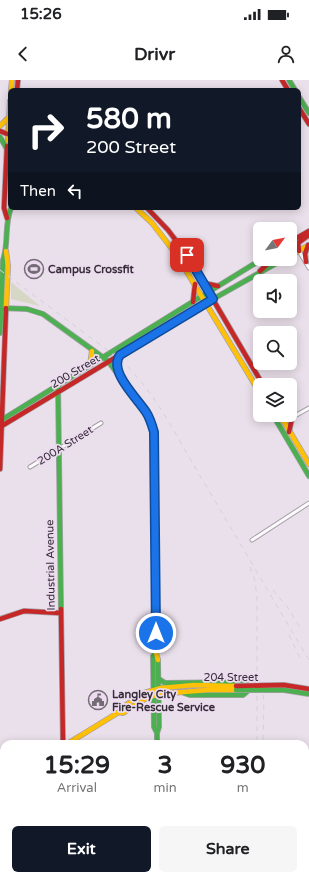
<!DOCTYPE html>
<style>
body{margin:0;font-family:"Varela Round",sans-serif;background:#f6f6f6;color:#202124;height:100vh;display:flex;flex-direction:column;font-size:15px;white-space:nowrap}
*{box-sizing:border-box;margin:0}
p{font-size:13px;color:#757577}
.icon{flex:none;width:22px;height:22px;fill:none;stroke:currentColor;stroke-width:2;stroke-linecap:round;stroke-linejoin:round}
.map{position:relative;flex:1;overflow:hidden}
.details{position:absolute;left:0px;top:660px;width:309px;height:140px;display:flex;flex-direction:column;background:#fff;border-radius:12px 12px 0 0;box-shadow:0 2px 10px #0003}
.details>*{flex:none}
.top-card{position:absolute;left:8px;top:8px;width:293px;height:122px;border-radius:6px;box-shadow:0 2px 10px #0003;background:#111827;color:#fff;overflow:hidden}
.needle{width:26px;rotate:58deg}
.controls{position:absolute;left:253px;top:142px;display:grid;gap:8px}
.controls a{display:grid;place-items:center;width:44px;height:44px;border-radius:6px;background:#fff;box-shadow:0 2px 10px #0003;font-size:20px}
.pin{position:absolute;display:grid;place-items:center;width:34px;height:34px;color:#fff;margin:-17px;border-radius:8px;box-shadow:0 2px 6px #0006}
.me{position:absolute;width:44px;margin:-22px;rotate:0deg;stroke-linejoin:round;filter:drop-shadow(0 0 3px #0008)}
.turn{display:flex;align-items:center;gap:14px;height:84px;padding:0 12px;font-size:18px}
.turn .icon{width:52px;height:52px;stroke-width:2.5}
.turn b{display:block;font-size:28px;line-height:34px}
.then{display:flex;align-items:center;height:38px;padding:0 12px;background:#0003;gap:8px;font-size:15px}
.eta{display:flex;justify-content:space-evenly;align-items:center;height:68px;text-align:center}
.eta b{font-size:24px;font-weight:700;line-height:28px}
.button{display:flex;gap:8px;margin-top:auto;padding:8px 12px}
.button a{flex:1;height:46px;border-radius:6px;background:#111827;color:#fff;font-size:16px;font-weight:700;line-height:46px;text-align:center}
.button a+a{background:#f6f6f6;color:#202124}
.status{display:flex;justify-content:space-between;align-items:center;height:28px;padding:0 20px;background:#fff;direction:ltr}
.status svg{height:11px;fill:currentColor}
header{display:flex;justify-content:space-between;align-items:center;height:52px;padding:0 12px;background:#fff;font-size:18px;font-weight:700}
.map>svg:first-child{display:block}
</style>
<div class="status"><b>15:26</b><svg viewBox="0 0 49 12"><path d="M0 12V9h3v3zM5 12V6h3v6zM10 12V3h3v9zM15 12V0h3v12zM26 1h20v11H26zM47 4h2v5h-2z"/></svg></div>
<header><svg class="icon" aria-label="back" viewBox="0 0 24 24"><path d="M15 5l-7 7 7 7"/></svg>Drivr<svg class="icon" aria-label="person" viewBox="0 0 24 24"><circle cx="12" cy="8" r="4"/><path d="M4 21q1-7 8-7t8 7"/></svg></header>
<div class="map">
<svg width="309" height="800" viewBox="0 0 309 800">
<rect width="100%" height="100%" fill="#eae0eb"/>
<path fill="#d6d7c4" d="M11 202 40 226 11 219Z"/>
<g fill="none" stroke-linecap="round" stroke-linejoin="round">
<g stroke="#a7a0a8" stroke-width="5">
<path id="street" d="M299 171 309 188
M284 342 309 328
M30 387 101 343
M252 460 309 423
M118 800V796"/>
</g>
<g stroke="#a7a0a8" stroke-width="6">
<path id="fast" d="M289 0 295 10
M299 17 309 33
M0 57 7 69
M202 216 262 179
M206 223 284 179
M0 228 27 229 43 234 108 281 145 331 152 345 154 365
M0 253 3 180C9 163 4 145 11 128
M118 291 117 283 120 275
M58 305 61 529
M273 335 309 396
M0 341 202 216
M156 573 153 576 154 647 157 653
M159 599 165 603 241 602 249 606
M184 613 190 615H243L250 609
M157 664V653L159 647 158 580
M0 699 4 698
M0 705 4 703"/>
</g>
<g stroke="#a7a0a8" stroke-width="6">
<path id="slow" d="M11 10 12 0
M0 46 9 37
M8 61 10 21
M136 128 152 143 176 174 260 313
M290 167 293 164 294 160
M6 171 8 186 6 228
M290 176 309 165
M90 285 92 271
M280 335 309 384
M154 365 156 573 158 580
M260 608H284L309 612
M119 632 123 627 144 613 161 608 194 605 236 606
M67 664 119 632 123 633 145 619 159 614 208 610H236
M0 774 4 777
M29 796 30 800
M155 800 156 796"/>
</g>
<g stroke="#a7a0a8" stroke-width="6">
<path id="jam" d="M282 0 288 10
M17 10 18 0
M299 28 309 44
M0 51 10 55
M7 66 4 128 7 138
M147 128 168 150 187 175 263 305
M290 162 309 151
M299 171 298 163 309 155
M306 182 305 174 308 165
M260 191 273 179
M203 203 218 206
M193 222 195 204
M0 347 206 223
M289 352 292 338
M0 389 6 228
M61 529 63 664
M0 539 24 531 60 533
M0 677 4 693"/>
</g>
<use href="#street" stroke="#fcfafc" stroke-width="3"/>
<use href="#fast" stroke="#4caf50" stroke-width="4.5"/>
<use href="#slow" stroke="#ffc107" stroke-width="4.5"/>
<use href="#jam" stroke="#c62828" stroke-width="4.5"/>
<path stroke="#d4d1d4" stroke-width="1" stroke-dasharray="5 5" stroke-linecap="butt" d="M0 190 118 278C153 307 176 356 199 394 236 456 272 518 309 580
M250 487 255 501 257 518V664
M273 510 288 528 302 551
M289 555 300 578
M261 605 264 620 263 664"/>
<g stroke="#a7a0a8" stroke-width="6" stroke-linecap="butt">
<path id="fast-bridge" d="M236 610H284L309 614"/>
</g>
<g stroke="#a7a0a8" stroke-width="6" stroke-linecap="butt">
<path id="jam-bridge" d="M236 606 284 605 309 609"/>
</g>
<use href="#fast-bridge" stroke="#4caf50" stroke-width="4.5"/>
<use href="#jam-bridge" stroke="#c62828" stroke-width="4.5"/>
</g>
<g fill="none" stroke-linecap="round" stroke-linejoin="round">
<g stroke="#114b97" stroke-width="10">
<path id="route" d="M156 553 154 352C152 345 150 338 146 332 137 318 108 291 120 275L213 219 187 175"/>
</g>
<use href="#route" stroke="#1a73e8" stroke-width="7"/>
</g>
<defs>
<g id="stadium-ring" transform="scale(1)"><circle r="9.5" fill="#eddbf0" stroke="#746c75" stroke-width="1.5"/><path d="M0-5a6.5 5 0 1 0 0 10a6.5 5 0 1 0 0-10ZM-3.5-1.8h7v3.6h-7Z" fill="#746c75"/></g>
<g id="civic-ring" transform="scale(1)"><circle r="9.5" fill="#eddbf0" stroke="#746c75" stroke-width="1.5"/><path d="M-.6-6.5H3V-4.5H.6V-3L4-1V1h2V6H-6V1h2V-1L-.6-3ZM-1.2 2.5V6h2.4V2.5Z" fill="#746c75"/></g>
</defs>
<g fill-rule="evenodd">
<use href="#stadium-ring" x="34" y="189"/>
<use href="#civic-ring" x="98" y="620"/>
</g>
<g text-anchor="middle" stroke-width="3.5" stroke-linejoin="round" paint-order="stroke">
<g font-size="11" font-weight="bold" fill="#342d35" stroke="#eddbf0" text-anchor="start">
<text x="48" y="193">Campus Crossfit</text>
<text x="112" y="618">Langley City<tspan x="112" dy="13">Fire-Rescue Service</tspan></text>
</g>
<g font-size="11" fill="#342d35" stroke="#eddbf0">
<text transform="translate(75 291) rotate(-31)" y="4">200 Street</text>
<text transform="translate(65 365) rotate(-32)" y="4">200A Street</text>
<text transform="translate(50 485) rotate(-91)" y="4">Industrial Avenue</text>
<text x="231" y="601">204 Street</text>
</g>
</g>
</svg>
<div class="controls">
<a><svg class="needle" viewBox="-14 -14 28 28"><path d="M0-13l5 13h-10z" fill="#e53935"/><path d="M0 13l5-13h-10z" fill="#757577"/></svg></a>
<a><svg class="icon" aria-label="sound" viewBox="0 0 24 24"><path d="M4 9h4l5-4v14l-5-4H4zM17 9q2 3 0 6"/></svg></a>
<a><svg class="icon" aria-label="search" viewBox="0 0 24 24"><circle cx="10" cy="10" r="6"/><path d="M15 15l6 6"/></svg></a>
<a><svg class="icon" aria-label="layers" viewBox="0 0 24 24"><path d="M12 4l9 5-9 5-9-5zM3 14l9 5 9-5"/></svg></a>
</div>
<div class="pin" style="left:187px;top:175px;background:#d93025"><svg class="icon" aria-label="arrive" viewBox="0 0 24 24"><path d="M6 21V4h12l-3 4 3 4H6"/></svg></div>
<svg class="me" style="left:156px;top:553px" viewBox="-20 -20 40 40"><circle r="17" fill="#1a73e8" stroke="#fff" stroke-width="3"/><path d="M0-11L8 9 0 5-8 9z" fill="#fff"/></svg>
<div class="top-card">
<div class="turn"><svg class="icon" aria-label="right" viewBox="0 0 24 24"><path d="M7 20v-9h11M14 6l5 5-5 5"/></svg><div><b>580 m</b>200 Street</div></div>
<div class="then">Then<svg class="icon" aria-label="left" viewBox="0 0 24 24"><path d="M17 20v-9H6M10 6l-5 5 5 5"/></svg></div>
</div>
<section class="details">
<div class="eta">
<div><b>15:29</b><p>Arrival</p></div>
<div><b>3</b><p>min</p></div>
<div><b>930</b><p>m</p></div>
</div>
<div class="button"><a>Exit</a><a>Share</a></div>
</section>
</div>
